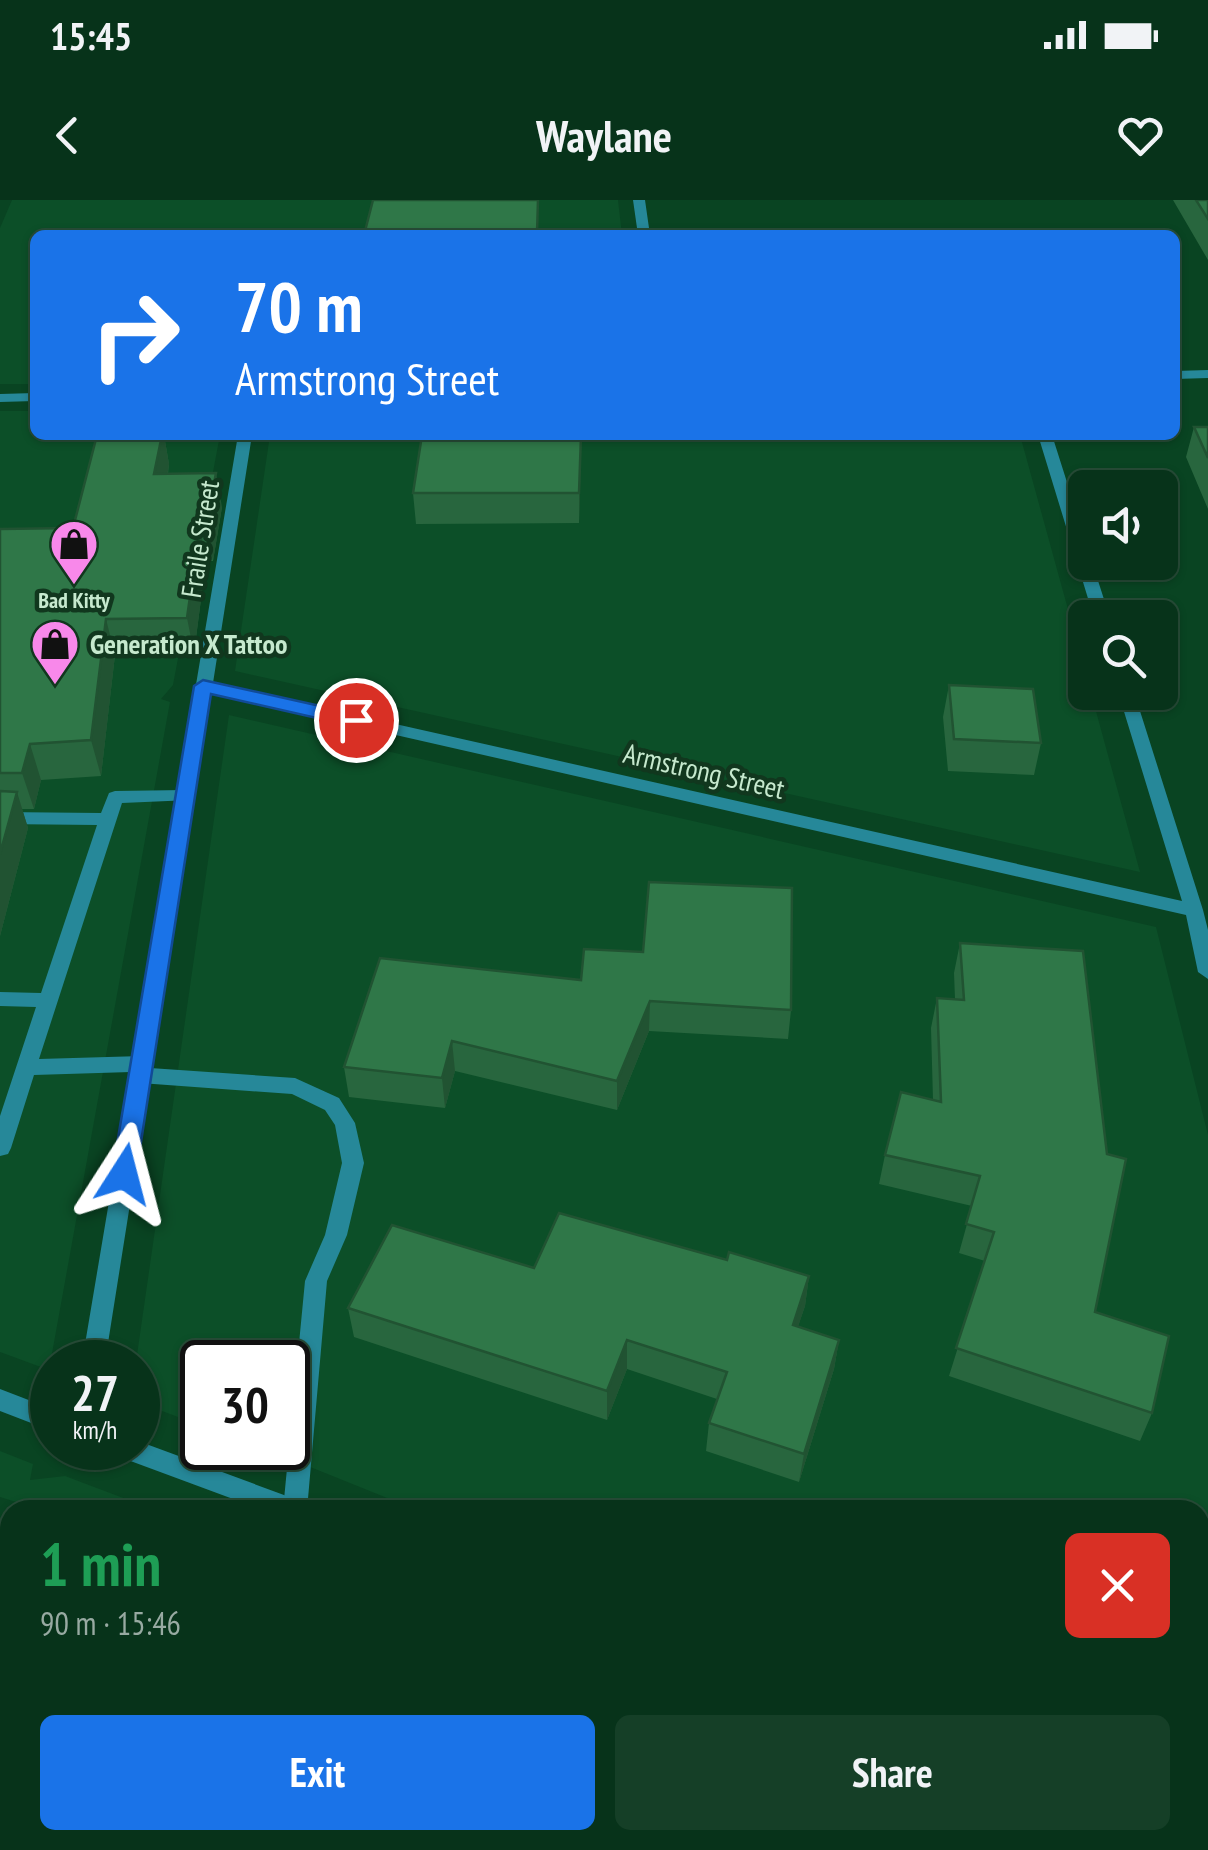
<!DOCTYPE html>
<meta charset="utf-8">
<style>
body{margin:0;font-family:"PT Sans Narrow",sans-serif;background:#153f27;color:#f1f3f6;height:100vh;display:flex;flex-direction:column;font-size:38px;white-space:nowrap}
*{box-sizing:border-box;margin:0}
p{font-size:32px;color:#98aaa2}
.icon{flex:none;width:55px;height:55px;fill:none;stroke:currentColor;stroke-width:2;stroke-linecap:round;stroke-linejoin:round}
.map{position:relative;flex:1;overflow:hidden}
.panel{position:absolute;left:0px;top:1300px;width:1210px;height:350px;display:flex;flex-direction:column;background:#07331a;border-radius:30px 30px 0 0;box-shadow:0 2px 8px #0004,0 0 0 2px #284e39}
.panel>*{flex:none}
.guide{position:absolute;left:30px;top:30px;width:1150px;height:210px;border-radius:15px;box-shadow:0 2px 8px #0004,0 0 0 2px #284e39;background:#1a73e8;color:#fff;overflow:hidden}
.fabs{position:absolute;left:1068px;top:270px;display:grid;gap:20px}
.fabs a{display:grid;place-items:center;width:110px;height:110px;border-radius:15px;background:#07331a;box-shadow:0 2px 8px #0004,0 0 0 2px #284e39;font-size:50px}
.speed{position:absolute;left:30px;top:1140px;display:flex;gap:20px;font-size:50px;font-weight:700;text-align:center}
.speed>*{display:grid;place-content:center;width:130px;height:130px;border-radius:50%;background:#07331a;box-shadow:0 2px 8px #0004,0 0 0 2px #284e39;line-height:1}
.speed small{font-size:25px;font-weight:400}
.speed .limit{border:5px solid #111;border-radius:15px;background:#fff;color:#111}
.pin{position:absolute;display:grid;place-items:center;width:85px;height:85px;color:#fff;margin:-42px;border:5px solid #fff;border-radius:50%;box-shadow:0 2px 10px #0007}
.me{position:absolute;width:110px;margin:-55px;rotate:9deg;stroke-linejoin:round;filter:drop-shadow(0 0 8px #0008)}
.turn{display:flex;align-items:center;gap:35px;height:210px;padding:0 40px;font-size:45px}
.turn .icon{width:130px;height:130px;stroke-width:2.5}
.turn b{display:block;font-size:70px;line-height:85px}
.round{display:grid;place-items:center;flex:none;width:105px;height:105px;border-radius:15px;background:#153f27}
.head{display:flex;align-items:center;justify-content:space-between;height:170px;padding:0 40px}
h1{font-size:60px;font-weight:700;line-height:75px;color:#1e9e55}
.button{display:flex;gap:20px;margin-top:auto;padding:20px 40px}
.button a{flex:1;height:115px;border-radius:15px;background:#1a73e8;color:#fff;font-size:40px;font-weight:700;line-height:115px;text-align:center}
.button a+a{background:#153f27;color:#f1f3f6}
.status{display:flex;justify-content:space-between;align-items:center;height:70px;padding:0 50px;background:#07331a;direction:ltr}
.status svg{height:28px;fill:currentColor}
header{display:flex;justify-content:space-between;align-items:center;height:130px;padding:0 40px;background:#07331a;font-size:45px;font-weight:700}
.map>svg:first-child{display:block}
</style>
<div class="status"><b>15:45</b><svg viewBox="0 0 49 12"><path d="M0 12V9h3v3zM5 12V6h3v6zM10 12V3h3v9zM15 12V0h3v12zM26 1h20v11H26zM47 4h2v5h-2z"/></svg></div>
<header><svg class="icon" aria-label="back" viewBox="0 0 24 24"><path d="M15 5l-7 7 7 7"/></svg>Waylane<svg class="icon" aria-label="heart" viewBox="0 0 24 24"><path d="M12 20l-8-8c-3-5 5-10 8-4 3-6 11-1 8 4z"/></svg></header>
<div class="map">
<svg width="1208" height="1650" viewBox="0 0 1208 1650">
<rect width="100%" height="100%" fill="#094422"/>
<path fill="#0c4f28" d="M12 0H618L622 35H35V184H0V28Z
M0 211H35V235H220L173 485 161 499 170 502 49 1170 0 1152Z
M270 235H1020L1085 471V492L1091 493 1140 672 235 471Z
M229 515 1156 727 1208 935V1560L1200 1557V1310H417L263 1248H288V1162H202V1226L138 1202 136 1162Z
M0 1251 33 1264 30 1280 65 1276 155 1310H42L0 1297Z"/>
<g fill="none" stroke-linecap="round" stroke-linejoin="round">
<path fill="#268899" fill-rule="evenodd" d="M185 590 194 596 191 600 122 603 39 859 142 856 149 859 150 868 295 878 339 898 355 923 364 963 347 1035 327 1081 307 1310H283L305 1081 325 1035 342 963 335 925 325 910 292 894 140 883 133 881 131 872 34 875 11 948 8 954 0 956V916L36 807 0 806V792L41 793 97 625 0 624V612L101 613 109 593 115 591Z"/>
<path fill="#268899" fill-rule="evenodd" d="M633 0H645L650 35H638Z
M1208 170V178L1175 179V171Z
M35 193V201L0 202V194Z
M238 235H252L213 483 1182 701 1118 492H1134L1203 710 1208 730V779L1198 772 1186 715 211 493 105 1162H82Z
M1038 235H1052L1085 339V362H1092L1110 418H1094Z
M0 1189 52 1209V1231L0 1211Z
M138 1241 303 1302 306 1310H263L117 1256 114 1248H138Z
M1200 1600 1208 1602V1630L1200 1628Z
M448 1640H476L475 1650H447Z"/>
</g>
<path fill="#28663e" d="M1173 0H1208V60Z
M1194 227H1208V309L1186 257Z
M97 235H164L169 264 168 274 222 307 213 361H206L194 453 115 455 101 576 41 580 34 609H22L28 628 0 736V329L73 328Z
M581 235 579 323 416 324 413 293Z
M949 485 1041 543 1034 575 948 571 943 517Z
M960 743 1095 1112 1152 1213 1140 1241 949 1176 985 1061 959 1053 972 1006 879 984 885 955 933 900 931 828 937 798 955 799 954 773Z
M380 758 791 810 788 839 649 831 617 910 455 871 445 908 349 897 344 867Z
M727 1060 809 1076 805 1106 798 1126 839 1140 834 1169 799 1282 706 1251 709 1223 717 1199 627 1169 607 1220 354 1137 348 1108 534 1068Z"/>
<path fill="#215332" d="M162 235H164L169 264 162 309 154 274Z
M581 235V260L579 323V293Z
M216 273 222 307 213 361 206 326Z
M200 326 206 361 194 453 187 418Z
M106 419 115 455 101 576 91 540Z
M30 544 41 580 34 609 22 573Z
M17 592 28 628 0 736V654Z
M650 801 649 831 617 910V881Z
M452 841 455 871 445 908 442 878Z
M809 1076 805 1106 789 1154 793 1125Z
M627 1140V1169L607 1220V1191Z
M839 1140 834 1169 799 1282 804 1254Z"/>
<path fill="#2f7748" stroke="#215332" stroke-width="2.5" d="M373 0H538L537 34 560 35H364Z
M1196 0H1208V19Z
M1194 227H1208V258Z
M97 235H162L154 274 216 273 206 326H200L187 418 106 419 91 540 30 544 22 573H0V329L73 328Z
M422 235H581L579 293H413Z
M949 485 1033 489 1041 543 954 539Z
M0 591 17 592 0 654Z
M649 682 792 688 791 810 650 801 617 881 452 841 442 878 344 867 380 758 581 780 584 749 643 752Z
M960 743 1083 751 1107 954 1126 959 1095 1112 1169 1136 1152 1213 956 1148 994 1032 966 1024 980 976 885 955 901 892 941 902 937 798 964 800Z
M559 1013 727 1060 729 1052 809 1076 793 1125 839 1140 804 1254 709 1223 727 1172 627 1140 607 1191 348 1108 392 1025 534 1068Z"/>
<path fill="#1a73e8" stroke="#114b97" stroke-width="2.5" d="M203 480 356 514 365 520 356 527 211 494 136 974 124 984 112 974 194 486Z"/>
<defs>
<g id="shop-pin" transform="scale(2.5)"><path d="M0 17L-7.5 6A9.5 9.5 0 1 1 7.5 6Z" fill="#f888ea" stroke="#11371e"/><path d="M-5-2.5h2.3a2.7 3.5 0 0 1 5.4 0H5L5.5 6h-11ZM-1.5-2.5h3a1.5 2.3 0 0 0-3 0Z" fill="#111"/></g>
</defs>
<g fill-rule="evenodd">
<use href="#shop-pin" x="74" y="344"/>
<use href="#shop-pin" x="55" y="444"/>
</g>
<g text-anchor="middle" stroke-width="9" stroke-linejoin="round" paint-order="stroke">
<g font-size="22" font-weight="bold" fill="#c6e9ce" stroke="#11371e">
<text x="74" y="408">Bad Kitty</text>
</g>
<g font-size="28" fill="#c6e9ce" stroke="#11371e">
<text transform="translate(200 339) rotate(-81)" y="10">Fraile Street</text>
<text transform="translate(704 571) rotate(13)" y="10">Armstrong Street</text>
</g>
<g font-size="28" font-weight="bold" fill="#c6e9ce" stroke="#11371e" text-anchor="start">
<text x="90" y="454">Generation X Tattoo</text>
</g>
</g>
</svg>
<div class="fabs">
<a><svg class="icon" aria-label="sound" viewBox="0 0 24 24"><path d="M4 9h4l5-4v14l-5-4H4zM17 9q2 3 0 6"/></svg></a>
<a><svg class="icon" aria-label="search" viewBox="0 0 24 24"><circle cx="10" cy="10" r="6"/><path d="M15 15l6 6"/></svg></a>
</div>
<div class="speed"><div>27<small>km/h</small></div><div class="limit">30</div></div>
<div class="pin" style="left:356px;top:520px;background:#d93025"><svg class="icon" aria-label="arrive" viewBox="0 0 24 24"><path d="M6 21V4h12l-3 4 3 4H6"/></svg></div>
<svg class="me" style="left:124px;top:974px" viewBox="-20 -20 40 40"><path d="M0-17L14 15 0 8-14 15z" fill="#1a73e8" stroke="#fff" stroke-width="4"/></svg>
<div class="guide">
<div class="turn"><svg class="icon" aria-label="right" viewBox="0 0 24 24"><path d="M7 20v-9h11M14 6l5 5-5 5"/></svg><div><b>70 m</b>Armstrong Street</div></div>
</div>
<section class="panel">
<div class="head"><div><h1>1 min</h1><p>90 m · 15:46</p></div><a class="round" style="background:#d93025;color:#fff"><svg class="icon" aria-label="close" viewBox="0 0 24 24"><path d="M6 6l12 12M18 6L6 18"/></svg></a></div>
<div class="button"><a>Exit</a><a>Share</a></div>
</section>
</div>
